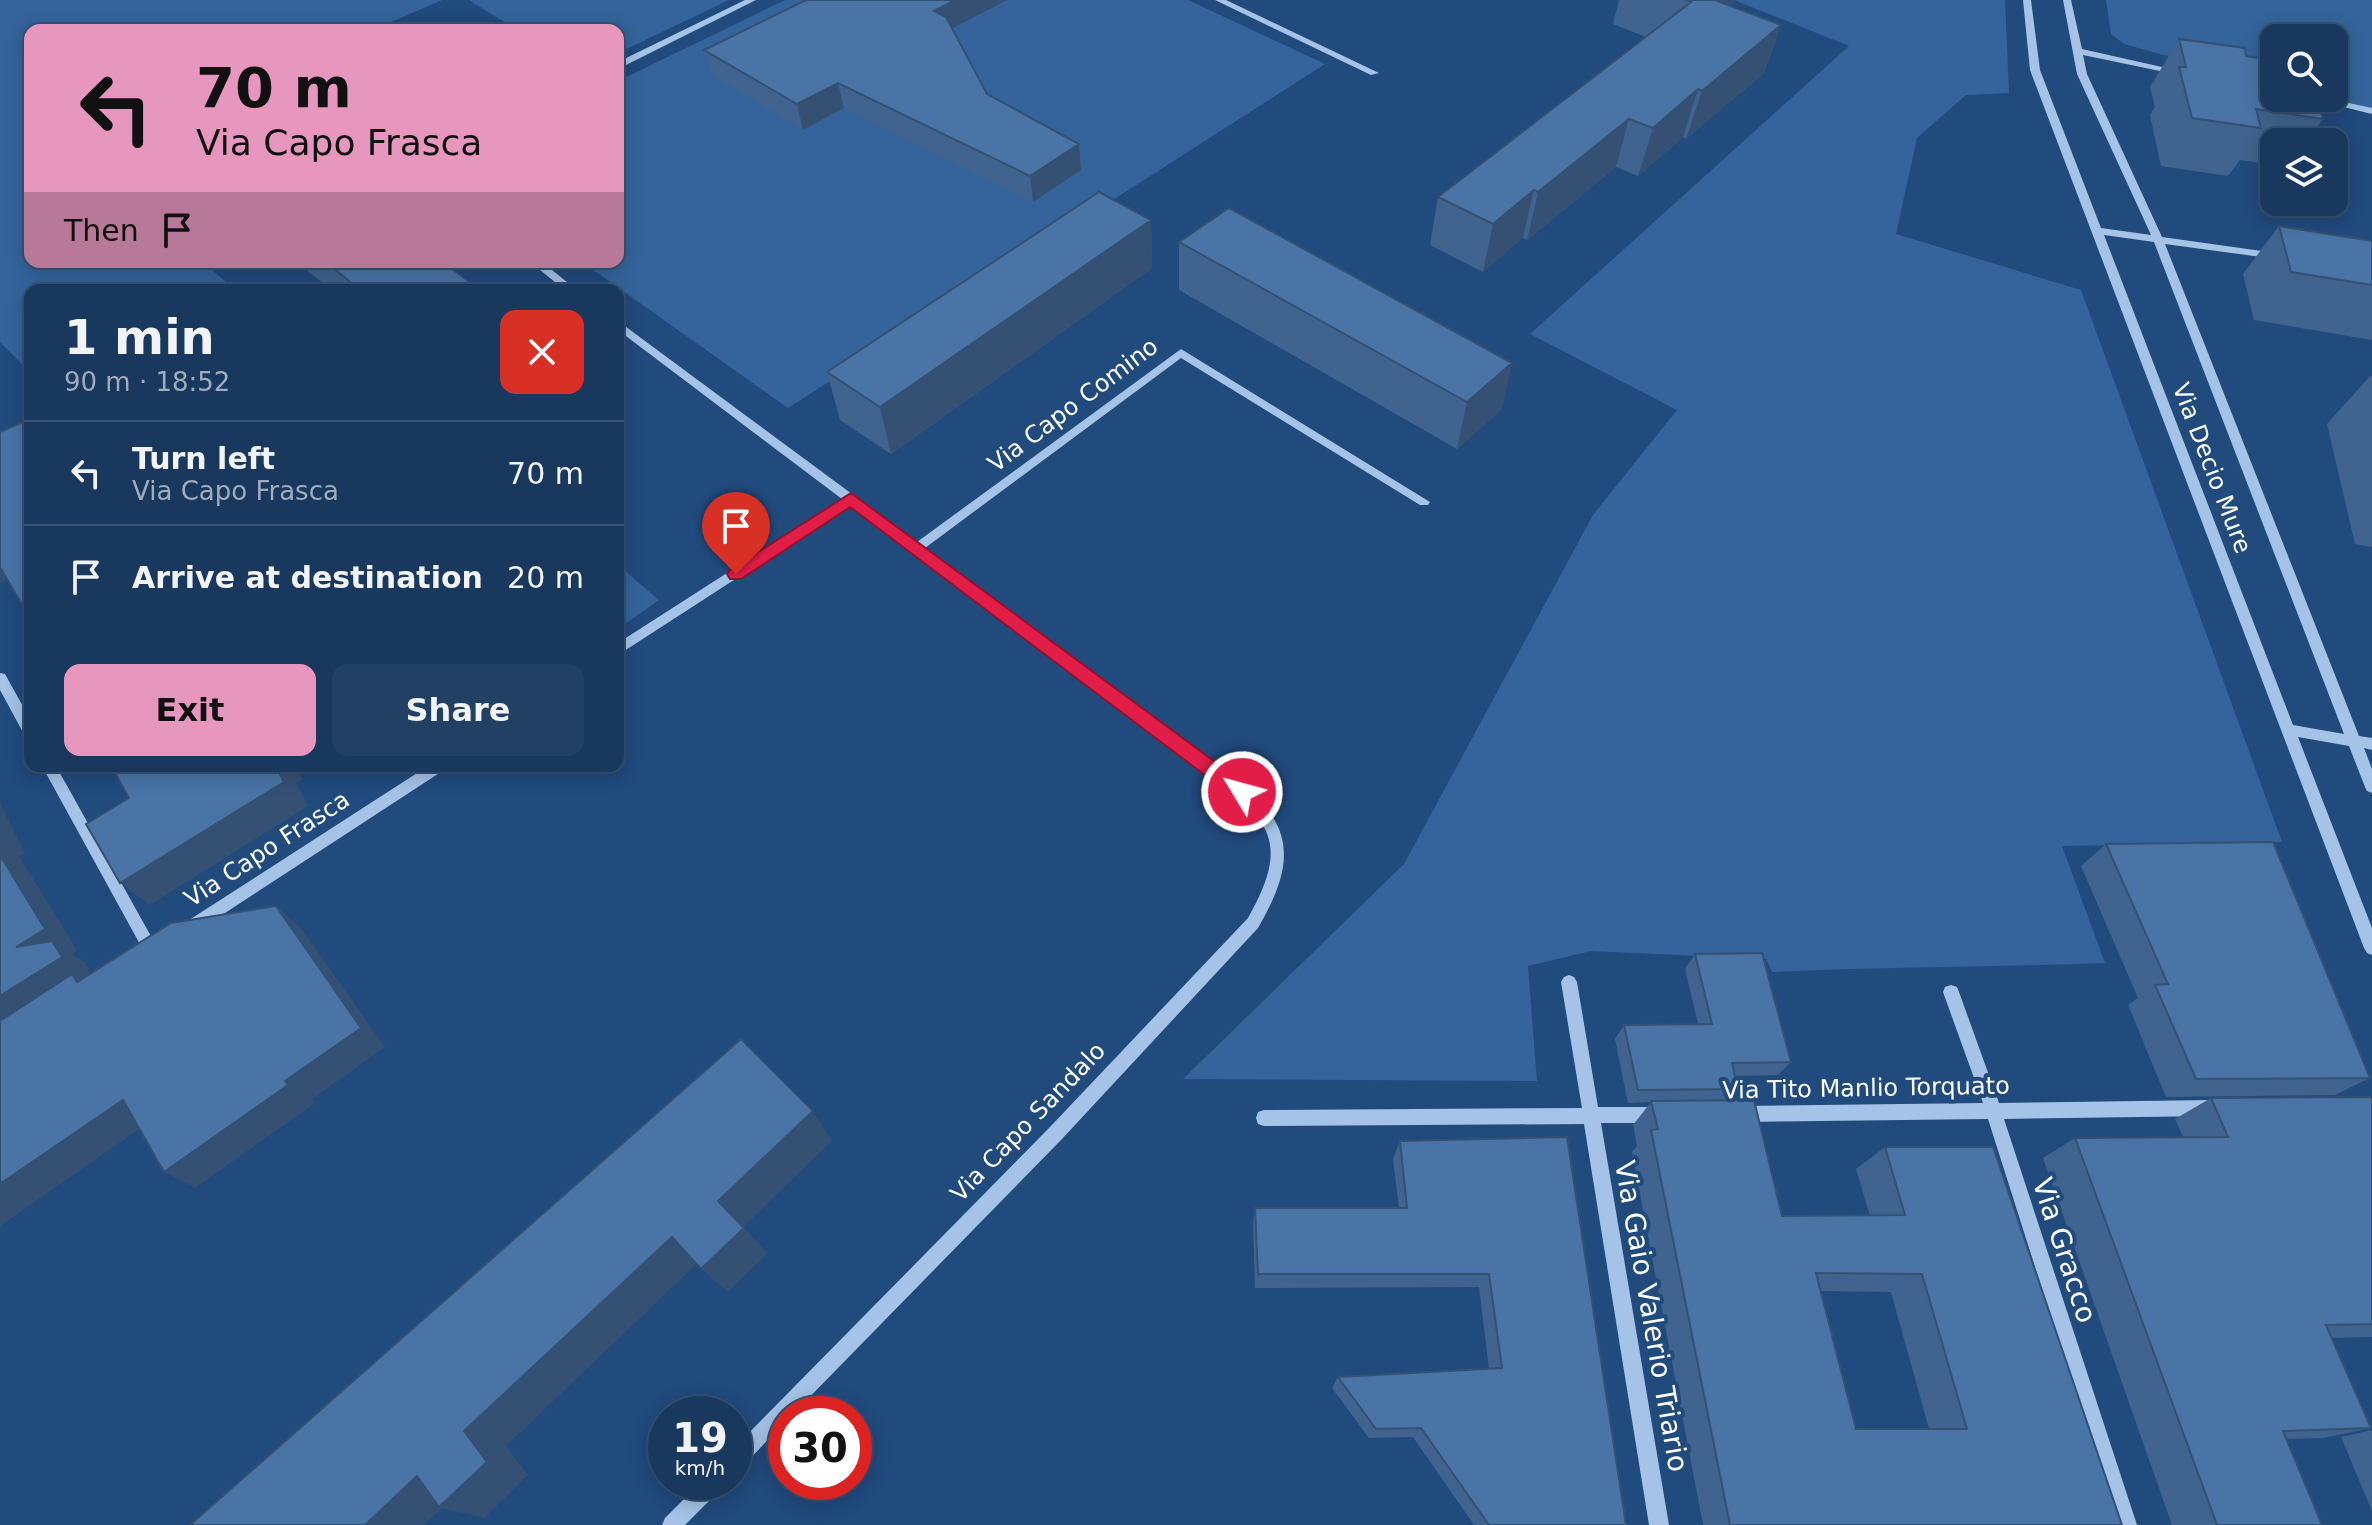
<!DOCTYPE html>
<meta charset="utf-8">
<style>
body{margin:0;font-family:"DejaVu Sans",sans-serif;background:#223f64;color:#f1f3f6;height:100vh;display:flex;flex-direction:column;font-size:30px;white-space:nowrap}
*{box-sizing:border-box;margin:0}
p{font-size:26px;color:#9facbc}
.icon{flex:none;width:44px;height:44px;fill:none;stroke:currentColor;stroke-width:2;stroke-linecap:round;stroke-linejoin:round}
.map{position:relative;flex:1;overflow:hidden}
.drawer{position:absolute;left:24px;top:284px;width:600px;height:488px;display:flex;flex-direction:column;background:#19385e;border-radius:16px;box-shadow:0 4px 20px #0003,0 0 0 2px #375273}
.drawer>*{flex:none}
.banner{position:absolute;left:24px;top:24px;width:600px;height:244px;border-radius:16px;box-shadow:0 4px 20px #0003,0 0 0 2px #375273;background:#e797bd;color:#111;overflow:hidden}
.fabs{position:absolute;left:2260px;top:24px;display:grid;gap:16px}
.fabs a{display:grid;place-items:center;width:88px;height:88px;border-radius:16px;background:#19385e;box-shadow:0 4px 20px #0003,0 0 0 2px #375273;font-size:40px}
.speed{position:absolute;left:648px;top:1396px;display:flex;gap:16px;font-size:40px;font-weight:700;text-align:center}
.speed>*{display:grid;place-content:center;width:104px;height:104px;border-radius:50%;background:#19385e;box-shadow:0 4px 20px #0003,0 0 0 2px #375273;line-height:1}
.speed small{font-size:20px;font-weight:400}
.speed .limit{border:12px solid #d22;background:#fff;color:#111}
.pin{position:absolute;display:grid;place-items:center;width:68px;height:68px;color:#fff;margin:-82px -34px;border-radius:50% 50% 50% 0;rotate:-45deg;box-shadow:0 0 8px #0007}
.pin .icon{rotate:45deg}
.me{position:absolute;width:88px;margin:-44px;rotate:307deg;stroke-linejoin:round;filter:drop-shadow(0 0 6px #0008)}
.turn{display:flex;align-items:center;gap:28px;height:168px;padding:0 40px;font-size:36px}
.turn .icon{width:104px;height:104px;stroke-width:2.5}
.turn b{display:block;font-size:56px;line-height:68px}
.then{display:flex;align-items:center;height:76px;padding:0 40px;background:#0003;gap:16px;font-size:30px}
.round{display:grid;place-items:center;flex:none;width:84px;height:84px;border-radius:16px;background:#223f64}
.summary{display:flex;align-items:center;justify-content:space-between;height:136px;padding:0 40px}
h1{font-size:48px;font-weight:800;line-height:60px}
.button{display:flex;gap:16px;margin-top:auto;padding:16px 40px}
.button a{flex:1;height:92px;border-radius:16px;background:#e797bd;color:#111;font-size:32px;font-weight:800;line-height:92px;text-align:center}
.button a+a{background:#223f64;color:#f1f3f6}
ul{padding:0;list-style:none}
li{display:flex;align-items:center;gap:24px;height:104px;padding:0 40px;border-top:2px solid #375273}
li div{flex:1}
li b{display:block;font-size:30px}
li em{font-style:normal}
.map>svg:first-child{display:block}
</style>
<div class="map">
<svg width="2372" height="1525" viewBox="0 0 2372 1525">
<rect width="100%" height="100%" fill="#214a7d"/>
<path fill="#34649b" d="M0 0H442L373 30H30V262H203L235 290H30V372L0 342Z
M469 0H729L618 53V30H517Z
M785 0H1188L1325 64 788 408 582 262H618V81Z
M1734 0H2005L2009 93 1966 95 1917 138 1896 234 2081 290 2282 842 2062 846 2105 963C1994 967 1883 967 1772 972L1766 959 1591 951 1528 966 1537 1081 1183 1079 1404 864 1593 515 1677 410 1530 334 1849 46Z
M2106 0H2372V114L2315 98H2334V38H2274V86L2124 44 2111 34Z
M618 565 659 600 618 629Z"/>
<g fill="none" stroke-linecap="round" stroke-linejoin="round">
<path fill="#a4c3e6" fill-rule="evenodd" d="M745 0H756L618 69V62Z
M1215 0H1226L1379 73 1371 75Z
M2023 0H2031L2040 70 2101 228 2151 235 2077 74 2063 0H2071L2082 49 2184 72 2179 75 2083 55 2087 74 2162 237 2276 253 2281 256 2276 259 2165 244 2359 736 2372 738V750L2364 748 2372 769V793L2367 791 2365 787 2349 746 2298 737 2372 928V955L2367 953 2364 948 2030 70ZM2104 235 2154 242 2344 734 2293 725Z
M2307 98H2325L2372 108V114Z
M530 262H542L577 290H565Z
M618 321 917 542 1181 349 1430 502 1428 505H1420L1181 358 925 548 1247 788C1255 797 1266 805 1272 816 1297 853 1278 893 1258 928L1062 1139 793 1414H786V1421L741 1468 734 1470V1448L1050 1127 1248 918C1263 891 1282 854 1262 824 1255 814 1245 806 1237 796L850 505 618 655V643L842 499 618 330Z
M0 673 5 674 30 719V738L25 736 0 690Z
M42 766H56L157 947 160 952 157 957 152 959 147 957Z
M428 766H446L444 770 196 932 191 934 186 932 183 927 186 922Z
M1569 975 1574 977 1577 982 1598 1107H1656L1662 1109 1664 1115 1662 1121 1656 1123H1601L1669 1525H1649L1584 1124 1264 1126 1258 1124 1256 1118 1258 1112 1264 1110 1582 1108 1561 982 1564 977Z
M1951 985 1957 987 1959 992 1999 1103 2212 1100 2218 1102 2220 1108 2218 1114 2212 1116 2004 1119 2137 1525H2117L1988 1119 1740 1122 1734 1120 1732 1114 1734 1108 1740 1106 1983 1103 1943 992 1945 987Z
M701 1482H723L721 1489 685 1525H662L665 1518Z"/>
</g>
<path fill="#40648f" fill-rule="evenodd" d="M806 0H1007L952 29 987 94 1081 170 1033 202 844 108 803 130 712 75 704 50Z
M1619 0H1734L1732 6 1781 25 1764 73 1686 139 1683 137 1638 176 1616 167 1527 240 1523 238 1483 272 1430 245 1438 197 1646 37 1613 24Z
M2179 39 2246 56 2323 119 2306 142H2274V165L2240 160 2228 176 2161 166 2150 115 2155 107 2150 87Z
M1151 220 1152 268 891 454 840 420 827 372Z
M2279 226 2372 241V340L2254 320 2243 274Z
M1179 242 1512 363 1501 410 1457 449 1179 290Z
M297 262H443L480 290H331Z
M2370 376H2372V547L2355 544 2327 424Z
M2106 844 2370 1078 2335 1095 2166 1097 2128 1005 2138 998 2081 866Z
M1695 954 1791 1062 1778 1075 1735 1076 1738 1089 1727 1101 1782 1216H1870L1856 1169 1885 1147 2122 1525H1703L1632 1152 1637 1146 1633 1125 1651 1102 1628 1103 1615 1039 1624 1025 1698 1024 1685 969ZM1821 1291 1891 1292 1929 1429H1856Z
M2372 1097V1337L2331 1338 2371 1428 2323 1438 2287 1439 2321 1525H2172L2043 1158 2075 1138 2183 1137 2175 1119 2211 1098Z
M1567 1137 1626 1525H1474L1413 1437 1369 1438 1332 1388 1338 1377 1489 1369 1479 1287 1255 1288 1253 1223 1255 1208H1399L1393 1159 1400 1141Z
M2372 1430V1511L2341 1437Z"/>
<path fill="#345174" d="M955 0H1007L938 36 934 11Z
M1710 0H1734L1727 22Z
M1781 25 1764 73 1686 139 1702 91Z
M838 83 844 108 803 130 797 104Z
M1698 89 1683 137 1638 176 1653 128Z
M1629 119 1616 167 1527 240 1538 192Z
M1079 144 1081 170 1033 202 1030 176Z
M1534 190 1523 238 1483 272 1493 224Z
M1151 220 1152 268 891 454 880 407Z
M1512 363 1501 410 1457 449 1467 402Z
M0 559 17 575 0 583Z
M276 766H294L303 779 296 783 308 806 150 905 120 883Z
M0 803 25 853 19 856 77 950 72 954 85 962 94 978 0 1038V996L16 947 0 855Z
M276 906 301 928 385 1047 312 1099 315 1103 195 1188 164 1172Z
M123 1100 155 1118 0 1226V1184Z
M813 1111 832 1141 743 1227 768 1253 728 1292 701 1269 718 1201Z
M672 1237 700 1261 506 1446 528 1475 484 1518 442 1508 424 1525H365Z"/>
<path fill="#4a74a6" stroke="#345174" stroke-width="2" fill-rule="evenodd" d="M806 0H955L934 11 946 17 987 94 1079 144 1030 176 838 83 797 104 704 50Z
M1686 0H1715L1781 25 1702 91 1698 89 1653 128 1629 119 1538 192 1534 190 1493 224 1438 197 1691 2Z
M2179 39 2245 48 2246 56 2274 60V98H2317L2323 119 2256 109 2261 128 2192 118 2179 67H2186Z
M1099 192 1151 220 880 407 827 372Z
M1229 208 1512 363 1467 402 1179 242Z
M2279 226 2372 241V285L2291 272Z
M326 262H443L480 290H360Z
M30 419V618L0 567V432Z
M111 766H276L284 782 120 883 86 824 129 798Z
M2273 842 2370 1078 2196 1079 2155 985 2168 984 2106 844Z
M0 855 45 929 16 947 52 941 62 957 0 996Z
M276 906 361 1028 285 1081 288 1085 164 1172 123 1100 0 1184V1021L72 974 77 982 171 923Z
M1762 953 1791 1062 1732 1063 1738 1089 1638 1090 1624 1025 1712 1024 1695 954Z
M741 1039 813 1111 718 1201 744 1228 701 1269 672 1237 464 1431 487 1462 439 1507 417 1476 365 1525H190Z
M2372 1097V1324L2326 1325 2371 1428 2283 1431 2322 1525H2217L2075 1138 2228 1137 2211 1098Z
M1754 1100 1782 1216 1905 1215 1885 1147H1993L2122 1525H1730L1651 1130 1658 1129 1651 1101ZM1816 1273 1922 1274 1967 1429H1856Z
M1567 1137 1626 1525H1489L1421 1428 1376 1429 1338 1377 1502 1368 1489 1274H1258L1255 1208H1407L1400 1141Z"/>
<path fill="#e11d48" stroke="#92132f" stroke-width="2" d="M851 493 1249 787 1251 792 1249 798H1235L850 507 741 579H730L727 574 730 570Z"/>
<g text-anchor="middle" stroke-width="8" stroke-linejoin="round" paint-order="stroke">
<g font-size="24" fill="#fff" stroke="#214a7d">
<text transform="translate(1073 405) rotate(-37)" y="8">Via Capo Comino</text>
<text transform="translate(2212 468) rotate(69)" y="8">Via Decio Mure</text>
<text transform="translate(267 849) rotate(-33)" y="8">Via Capo Frasca</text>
<text transform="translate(1866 1088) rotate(-1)" y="8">Via Tito Manlio Torquato</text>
<text transform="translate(1028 1122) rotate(-46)" y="8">Via Capo Sandalo</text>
</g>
<g font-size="28" fill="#fff" stroke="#214a7d">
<text transform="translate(2065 1250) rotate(72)" y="10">Via Gracco</text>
<text transform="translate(1652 1316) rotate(80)" y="10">Via Gaio Valerio Triario</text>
</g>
</g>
</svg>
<div class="fabs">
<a><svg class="icon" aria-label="search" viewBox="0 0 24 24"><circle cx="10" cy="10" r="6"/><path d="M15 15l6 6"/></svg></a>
<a><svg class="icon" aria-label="layers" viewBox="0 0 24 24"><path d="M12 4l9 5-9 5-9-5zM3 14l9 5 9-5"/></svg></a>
</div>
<div class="speed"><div>19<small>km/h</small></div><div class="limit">30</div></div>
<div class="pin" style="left:736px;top:574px;background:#d93025"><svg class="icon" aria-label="arrive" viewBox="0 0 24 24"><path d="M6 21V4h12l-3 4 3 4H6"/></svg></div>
<svg class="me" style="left:1242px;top:792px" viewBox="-20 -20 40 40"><circle r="17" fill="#e11d48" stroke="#fff" stroke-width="3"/><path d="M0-11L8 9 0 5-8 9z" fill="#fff"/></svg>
<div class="banner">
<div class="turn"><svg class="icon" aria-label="left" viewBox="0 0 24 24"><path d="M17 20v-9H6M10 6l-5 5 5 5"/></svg><div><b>70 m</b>Via Capo Frasca</div></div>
<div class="then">Then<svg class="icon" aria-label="arrive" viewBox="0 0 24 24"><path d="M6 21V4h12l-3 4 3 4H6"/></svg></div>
</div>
<section class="drawer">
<div class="summary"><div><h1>1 min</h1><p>90 m · 18:52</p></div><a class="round" style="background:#d93025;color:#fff"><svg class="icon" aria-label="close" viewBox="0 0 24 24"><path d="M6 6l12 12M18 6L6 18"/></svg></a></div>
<ul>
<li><svg class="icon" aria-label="left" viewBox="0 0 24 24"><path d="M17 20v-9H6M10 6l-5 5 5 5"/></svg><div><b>Turn left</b><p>Via Capo Frasca</p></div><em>70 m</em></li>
<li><svg class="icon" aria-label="arrive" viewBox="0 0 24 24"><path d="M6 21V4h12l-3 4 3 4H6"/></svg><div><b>Arrive at destination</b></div><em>20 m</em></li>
</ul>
<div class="button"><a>Exit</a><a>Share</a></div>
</section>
</div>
